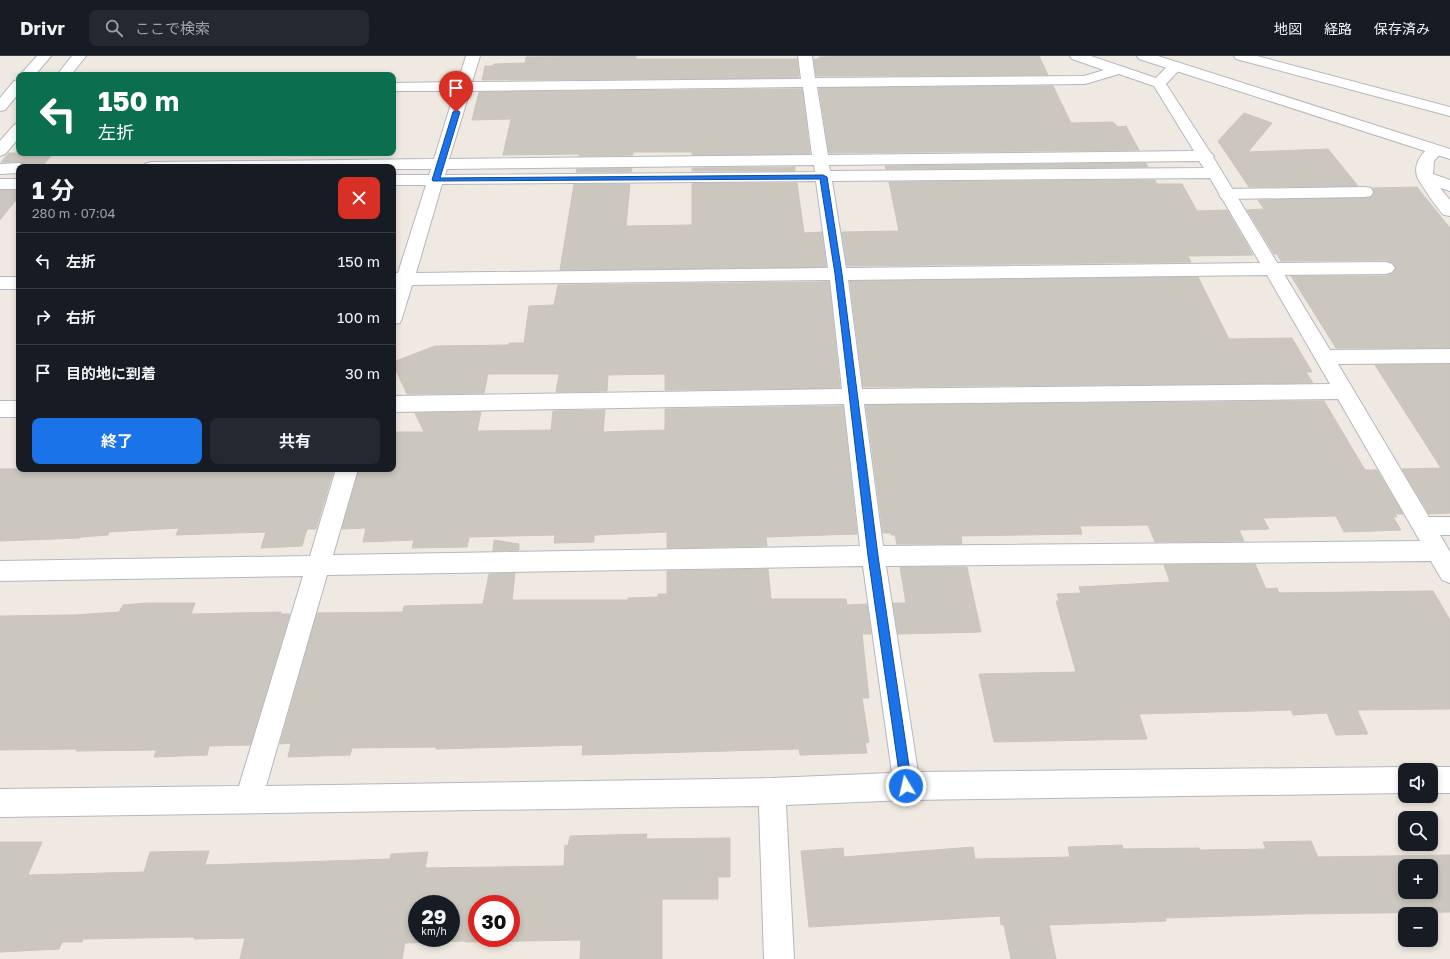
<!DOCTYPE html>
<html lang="ja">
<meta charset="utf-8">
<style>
body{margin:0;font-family:"Golos Text","Noto Sans JP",sans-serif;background:#242831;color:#f1f3f6;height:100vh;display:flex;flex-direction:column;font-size:15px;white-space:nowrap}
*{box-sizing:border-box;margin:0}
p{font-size:13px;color:#9ea1a6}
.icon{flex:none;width:22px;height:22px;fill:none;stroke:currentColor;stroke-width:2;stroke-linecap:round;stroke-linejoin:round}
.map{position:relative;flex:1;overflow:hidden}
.sheet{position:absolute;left:16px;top:108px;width:380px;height:308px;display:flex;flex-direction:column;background:#171b24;border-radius:8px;box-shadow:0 2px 6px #0003}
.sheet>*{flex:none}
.top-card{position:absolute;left:16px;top:16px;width:380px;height:84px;border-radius:8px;box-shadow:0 2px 6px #0003;background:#0b6e4f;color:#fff;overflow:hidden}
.buttons{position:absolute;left:1398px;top:707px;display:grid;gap:8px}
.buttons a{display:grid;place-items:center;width:40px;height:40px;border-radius:8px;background:#171b24;box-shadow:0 2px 6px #0003;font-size:20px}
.speed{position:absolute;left:408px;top:839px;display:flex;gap:8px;font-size:20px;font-weight:700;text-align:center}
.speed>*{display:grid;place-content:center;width:52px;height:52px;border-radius:50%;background:#171b24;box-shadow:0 2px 6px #0003;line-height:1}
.speed small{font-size:10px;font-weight:400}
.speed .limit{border:6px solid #d22;background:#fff;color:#111}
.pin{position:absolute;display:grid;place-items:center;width:34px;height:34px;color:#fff;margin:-41px -17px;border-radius:50% 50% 50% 0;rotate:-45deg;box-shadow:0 0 4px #0007}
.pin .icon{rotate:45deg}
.me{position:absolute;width:44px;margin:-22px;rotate:351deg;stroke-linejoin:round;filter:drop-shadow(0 0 3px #0008)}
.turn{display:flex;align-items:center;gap:14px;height:84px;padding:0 16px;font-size:18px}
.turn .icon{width:52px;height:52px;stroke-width:2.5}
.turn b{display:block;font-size:28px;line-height:34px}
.round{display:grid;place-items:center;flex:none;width:42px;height:42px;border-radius:8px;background:#242831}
.overview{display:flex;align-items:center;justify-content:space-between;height:68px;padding:0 16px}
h1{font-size:24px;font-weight:700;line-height:30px}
.action{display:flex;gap:8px;margin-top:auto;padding:8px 16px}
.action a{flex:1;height:46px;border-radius:8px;background:#1a73e8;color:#fff;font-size:16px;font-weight:700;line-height:46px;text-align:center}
.action a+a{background:#242831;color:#f1f3f6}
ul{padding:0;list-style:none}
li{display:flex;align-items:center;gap:12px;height:56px;padding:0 16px;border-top:1px solid #363941}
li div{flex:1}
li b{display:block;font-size:15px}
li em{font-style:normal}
header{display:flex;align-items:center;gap:24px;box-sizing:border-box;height:56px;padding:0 20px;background:#171b24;border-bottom:1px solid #363941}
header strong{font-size:19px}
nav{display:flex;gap:22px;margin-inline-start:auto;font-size:14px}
.search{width:280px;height:36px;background:#242831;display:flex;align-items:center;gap:10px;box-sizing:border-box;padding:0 14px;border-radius:8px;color:#9ea1a6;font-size:15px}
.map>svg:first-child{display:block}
</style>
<header>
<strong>Drivr</strong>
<div class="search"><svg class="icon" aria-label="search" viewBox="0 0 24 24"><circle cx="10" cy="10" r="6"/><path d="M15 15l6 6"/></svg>ここで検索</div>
<nav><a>地図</a><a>経路</a><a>保存済み</a></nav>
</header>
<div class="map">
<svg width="1450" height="903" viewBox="0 0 1450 903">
<rect width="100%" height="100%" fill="#efe9e1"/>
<path fill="#cbc7bf" stroke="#cbc5ba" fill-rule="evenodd" d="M636 0V3H797L799 22 482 24 485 10H493L494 8 525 7 526 1Z
M856 0H1039L1048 19 816 20 814 3H819V1Z
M1053 30 1071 67 1113 66 1118 71 1126 70 1139 94 829 97 819 32Z
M802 33 810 98 692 99V96H633V99L579 100V98L503 99 511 63 472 64 479 36Z
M1244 57 1272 67 1248 96 1328 93 1358 130 1249 131 1218 85Z
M9 97H53L42 111H27L25 108 19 106H1Z
M1146 107 1148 111 886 113 885 110Z
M795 111V115H692V112Z
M632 112 631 116H576L577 113Z
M1155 124 1157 128H1182L1197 155 1227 154 1253 199 1188 200 1191 206 847 210 842 176 899 175 889 126Z
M692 127H797L804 177 822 176 826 211 560 214 574 128H630L626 170 692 169Z
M1417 131 1450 172V292H1336L1291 220H1386L1393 217 1396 211 1392 207 1386 204 1281 205 1277 198H1274L1247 154 1264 153 1258 144 1365 142 1372 141 1374 137 1373 132Z
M0 134H19V140L0 164Z
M1198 221 1229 283 1292 282 1312 316H1306L1313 327 863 331 850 225Z
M829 226 840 332 665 334V318L608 319 607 335 556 336 559 318H488L484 337 407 338 393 308V306L435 290 509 289V287H524L529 250 554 249 558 229Z
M1450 308V457L1429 458 1402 413 1441 412 1375 309Z
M1324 345 1365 414H1377L1403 458H1395L1397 461H1393L1401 474 1344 476 1336 460 1263 462 1269 473 1239 474 1244 485 1155 486 1148 469 1080 470 1082 478 961 480 962 488H897L895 479H891V477H883L866 349Z
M843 350 857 478 766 481 767 490 667 492V476L594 479V486L554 487 555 479 469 481 467 491 412 492 414 484 363 486 366 472 342 473 359 413H393V376H424L415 357 481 356 477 375 551 374 553 355 605 354 603 376 665 374V353Z
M0 413H334L316 473H307L302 490 261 492 266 476 176 479 179 472 109 476 108 479 81 481 80 482 0 485Z
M494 484 519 488V494L493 495Z
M1255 508 1266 533 1277 532 1279 537 1433 535 1450 564V653L1357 654 1368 678 1336 679 1327 657 1293 659 1291 654 1139 658 1147 683 994 686 979 618 1076 616 1056 545H1059L1057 538 1081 537 1079 531 1170 526 1164 509Z
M900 511H967L981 576 898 578 893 547H906Z
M768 513 771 543H846L847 549 867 548 871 578H862L869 642H862L869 686 865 687 867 697 800 699 799 693 582 699 583 689 436 693V691L352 692 350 699 288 701 291 687 280 688 317 557 403 556 404 550 483 548 489 518 515 517 512 544H628V542L658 541V538H667V515Z
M147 547H195L191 558 281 556V558H290L250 689 209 690 207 699 154 701 156 694 76 695 77 693 0 694V560L74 559 119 556 123 549Z
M647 778 646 783 730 782V821H718V843H662V903H580L581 884 465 886V885L405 887 402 903H240L245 882 194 883 195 881 83 883 82 886H62L59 893 0 896V786H42L28 819 144 816 150 796 209 795 205 809 390 803 391 798 428 796 425 812 564 810 565 789 568 790 570 780ZM417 848H451V882H417ZM477 848H511V882H477Z
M1311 785 1318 801 1450 799V856L1299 858 1165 862 1166 865 1049 869 1056 903H1011L1004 869H1001L1000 860 809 871 801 795 843 792 844 801 973 791 975 803 1070 801 1068 791 1122 789 1123 793 1199 792 1200 794 1266 793 1263 786ZM1405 810H1431V836H1405Z"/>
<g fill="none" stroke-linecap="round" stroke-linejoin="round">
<g stroke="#b4b7c1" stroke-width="2">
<path id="service" d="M1234 0H1257L1450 51V60L1236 3Z
M1365 131 1371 132 1373 136 1371 140 1365 141 1227 143 1221 142 1219 138 1221 134 1227 133Z
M1386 206 1392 208 1395 212 1392 216 1386 218 1271 219 1265 217 1262 213 1265 209 1271 207Z"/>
</g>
<g stroke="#b4b7c1" stroke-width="2">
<path id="minor" d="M37 0H51L35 19H20Z
M72 0H86L71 19H57Z
M466 0H480L472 26 801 23 798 0H812L815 22 1084 20 1104 14 1072 3 1070 0H1091L1156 22C1164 14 1170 4 1181 7L1183 10 1166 28 1210 96 1214 100 1213 101 1330 294 1450 293V307L1338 308 1429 461H1450V479H1440L1450 496V527L1442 524 1431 505 886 510 918 716 1405 711 1413 714H1405V737L907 744 786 749 794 903H764L759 750 0 761V733L239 730 303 520 0 525V505L310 500 336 413H358L333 499 860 490 844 348 393 356V340L842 333 830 224 412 229 402 262 400 267 393 268V217H398L426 129H393V119H429L431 113H393V111H143L145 108 151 106 434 103 455 35H393V27L458 26ZM1119 18 1154 30 1194 95 828 99 817 31 1085 28ZM803 31 812 99 449 103 470 35ZM1199 105 1204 112 830 115 829 109ZM814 109 815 116 445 119 447 113ZM1210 122 1260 207 846 212 832 125ZM816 125 828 212 416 217 442 128ZM1267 219 1330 328 862 333 848 224ZM1338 343 1420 485 883 490 864 348ZM863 510 892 717 772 722 266 730 327 519Z
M19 24V37L5 54 0 55V42L14 25Z
M19 67V82L5 98 0 100V85L14 69Z
M1436 89 1441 91 1444 94 1434 105 1433 118 1450 124V135L1440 132 1450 144V160C1450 160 1444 159 1444 159 1439 155 1419 126 1417 120 1413 107 1424 92 1436 89Z
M19 107 25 109 26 111H19V117L0 118V108Z
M0 123H19V133H0Z
M0 221H19V233H0Z
M0 345H19V361H0Z
M1431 711H1450V737H1431V714H1423Z"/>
</g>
<g stroke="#b4b7c1" stroke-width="2">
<path id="tertiary" d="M1137 0H1158L1450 93V103L1139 3Z"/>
</g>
<use href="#service" fill="#fff" fill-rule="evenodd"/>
<use href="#minor" fill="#fff" fill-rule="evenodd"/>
<use href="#tertiary" fill="#fff" fill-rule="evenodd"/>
</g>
<path fill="#1a73e8" stroke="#114b97" d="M456 54 460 56 440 122 823 119 827 121 842 218 878 500 912 730 910 734 906 735 903 734 901 730 868 500 835 218 820 123 433 125 432 124 453 56Z"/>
</svg>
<div class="buttons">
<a><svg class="icon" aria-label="sound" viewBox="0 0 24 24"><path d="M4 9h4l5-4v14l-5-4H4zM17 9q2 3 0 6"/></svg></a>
<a><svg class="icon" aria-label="search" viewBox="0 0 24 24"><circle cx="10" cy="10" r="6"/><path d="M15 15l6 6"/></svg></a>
<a>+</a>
<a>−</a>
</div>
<div class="speed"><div>29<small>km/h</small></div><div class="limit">30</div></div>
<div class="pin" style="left:456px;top:56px;background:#d93025"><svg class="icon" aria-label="arrive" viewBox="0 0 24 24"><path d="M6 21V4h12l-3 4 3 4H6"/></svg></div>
<svg class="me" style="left:906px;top:730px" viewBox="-20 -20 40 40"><circle r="17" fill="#1a73e8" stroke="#fff" stroke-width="3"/><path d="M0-11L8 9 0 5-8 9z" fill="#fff"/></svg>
<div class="top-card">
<div class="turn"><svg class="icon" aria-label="left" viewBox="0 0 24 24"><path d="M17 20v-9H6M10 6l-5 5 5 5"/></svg><div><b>150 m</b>左折</div></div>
</div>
<section class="sheet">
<div class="overview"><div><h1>1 分</h1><p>280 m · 07:04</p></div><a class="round" style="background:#d93025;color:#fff"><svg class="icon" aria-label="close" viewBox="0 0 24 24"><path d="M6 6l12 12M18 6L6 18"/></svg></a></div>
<ul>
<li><svg class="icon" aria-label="left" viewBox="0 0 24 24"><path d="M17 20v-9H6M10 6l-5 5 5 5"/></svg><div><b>左折</b></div><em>150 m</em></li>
<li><svg class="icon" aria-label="right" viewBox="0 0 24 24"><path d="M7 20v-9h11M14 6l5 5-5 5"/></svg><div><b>右折</b></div><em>100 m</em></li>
<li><svg class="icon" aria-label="arrive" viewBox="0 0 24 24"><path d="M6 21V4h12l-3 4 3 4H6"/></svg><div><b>目的地に到着</b></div><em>30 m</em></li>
</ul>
<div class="action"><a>終了</a><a>共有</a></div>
</section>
</div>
